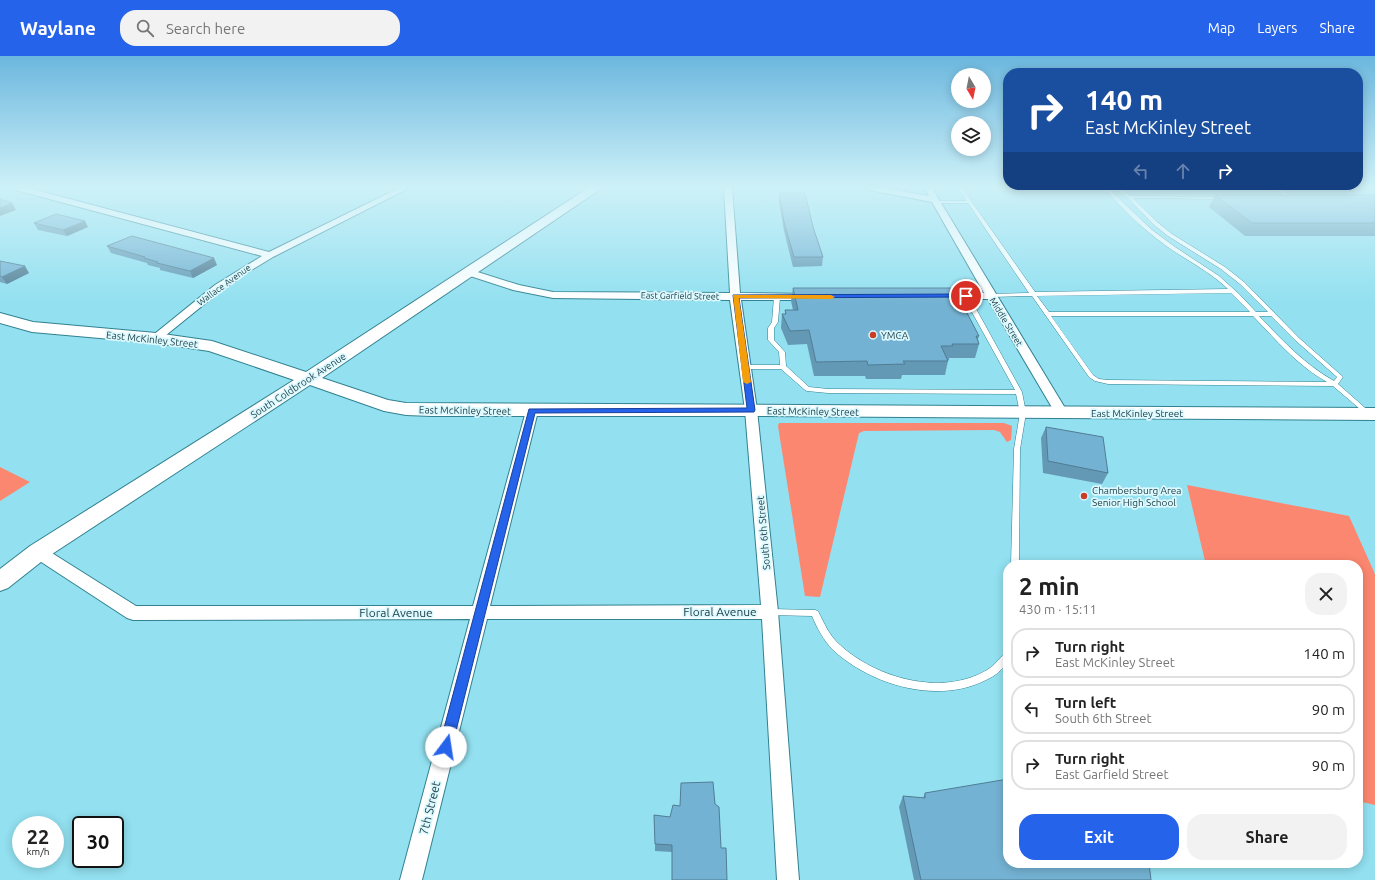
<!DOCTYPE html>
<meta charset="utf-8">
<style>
body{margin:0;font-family:Ubuntu,sans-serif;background:#f2f2f2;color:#222;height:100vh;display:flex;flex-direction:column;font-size:15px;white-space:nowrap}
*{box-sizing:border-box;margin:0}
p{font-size:13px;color:#767676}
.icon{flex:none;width:22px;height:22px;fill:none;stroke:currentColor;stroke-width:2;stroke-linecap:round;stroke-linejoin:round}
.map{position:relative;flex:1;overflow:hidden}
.side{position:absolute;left:1003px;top:504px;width:360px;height:308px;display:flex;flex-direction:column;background:#fff;border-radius:16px;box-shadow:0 2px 10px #0003}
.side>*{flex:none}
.top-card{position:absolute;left:1003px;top:12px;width:360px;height:122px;border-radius:16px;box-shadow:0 2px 10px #0003;background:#1a4fa0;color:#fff;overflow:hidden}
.needle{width:26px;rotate:170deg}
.controls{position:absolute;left:951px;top:12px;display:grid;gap:8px}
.controls a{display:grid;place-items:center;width:40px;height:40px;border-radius:50%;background:#fff;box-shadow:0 2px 10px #0003;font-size:20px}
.speed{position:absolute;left:12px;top:760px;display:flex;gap:8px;font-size:20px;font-weight:700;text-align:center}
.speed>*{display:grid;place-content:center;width:52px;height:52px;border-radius:50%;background:#fff;box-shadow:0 2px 10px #0003;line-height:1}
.speed small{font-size:10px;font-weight:400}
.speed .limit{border:2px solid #111;border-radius:6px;background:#fff;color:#111}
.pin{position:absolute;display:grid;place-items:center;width:34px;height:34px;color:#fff;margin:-17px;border:2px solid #fff;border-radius:50%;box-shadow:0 1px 4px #0007}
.me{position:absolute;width:44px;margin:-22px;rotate:14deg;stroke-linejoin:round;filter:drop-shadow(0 0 3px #0008)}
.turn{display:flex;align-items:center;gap:14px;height:84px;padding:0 16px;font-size:18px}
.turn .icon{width:52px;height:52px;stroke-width:2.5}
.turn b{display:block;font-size:28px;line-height:34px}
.lanes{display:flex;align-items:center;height:38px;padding:0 16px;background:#0003;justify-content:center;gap:20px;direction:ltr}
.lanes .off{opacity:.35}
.round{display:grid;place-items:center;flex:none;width:42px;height:42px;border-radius:16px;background:#f2f2f2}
.headline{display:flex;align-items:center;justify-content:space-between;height:68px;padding:0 16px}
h1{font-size:24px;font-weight:700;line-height:30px}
.primary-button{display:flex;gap:8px;margin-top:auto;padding:8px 16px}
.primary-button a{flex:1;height:46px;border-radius:16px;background:#2563eb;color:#fff;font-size:16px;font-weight:700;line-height:46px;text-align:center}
.primary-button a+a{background:#f2f2f2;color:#222}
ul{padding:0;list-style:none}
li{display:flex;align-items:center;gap:12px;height:50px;margin:0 8px 6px;padding:0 8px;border:2px solid #e0e0e0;border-radius:16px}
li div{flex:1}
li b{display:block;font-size:15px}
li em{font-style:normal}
header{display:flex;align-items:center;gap:24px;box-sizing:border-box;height:56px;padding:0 20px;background:#2563eb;color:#fff}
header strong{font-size:19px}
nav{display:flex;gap:22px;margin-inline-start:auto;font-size:14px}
.search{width:280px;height:36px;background:#f2f2f2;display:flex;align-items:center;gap:10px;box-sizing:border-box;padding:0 14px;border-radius:16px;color:#767676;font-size:15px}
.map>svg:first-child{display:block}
</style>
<header>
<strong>Waylane</strong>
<div class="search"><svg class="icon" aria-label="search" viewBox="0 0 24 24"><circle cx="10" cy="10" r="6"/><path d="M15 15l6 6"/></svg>Search here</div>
<nav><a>Map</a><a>Layers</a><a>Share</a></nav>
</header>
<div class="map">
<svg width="1375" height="824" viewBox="0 0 1375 824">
<rect width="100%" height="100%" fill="#92e0f0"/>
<path fill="#fc8770" d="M779 367H1004L1012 370 1011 384 1007 386 1000 376 994 374 864 375 859 377 820 541 805 540 778 370Z
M0 411 30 426 0 445Z
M1187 429 1349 460 1375 518V749L1358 745V509H1206Z"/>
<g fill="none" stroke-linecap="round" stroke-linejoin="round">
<g stroke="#318190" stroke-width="1">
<path id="lane" d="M958 132H962L1035 236 1228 233C1209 215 1186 204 1165 189 1143 173 1122 153 1104 132H1108L1152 174 1175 191 1219 220 1239 238 1256 256H1268L1240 228 1221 213 1168 180 1153 168 1128 142 1115 132H1119L1130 140 1224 141 1225 142 1223 143 1133 142 1157 166 1172 178 1225 211 1244 226 1299 282 1342 320 1343 321 1338 328 1372 358 1371 359H1367L1333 330 1108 328 1095 325 1089 321 1032 240 989 241 988 240 991 238 1029 237 968 147H936L934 146 936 145H967ZM1231 237 1250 256H1049L1037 240ZM1051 260H1253C1276 284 1298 310 1327 326L1108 324 1099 323 1093 319ZM1259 260H1271L1295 284 1337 321 1334 325C1304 308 1282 284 1259 260Z
M1274 132H1279L1294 143 1290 144Z
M966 238 969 240 1022 336 1026 357 1020 393 1019 509H1011L1014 393 1020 357 1016 338 828 337 807 335 805 334 781 313H745L742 311 745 309H780L779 296 768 284V272L772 266 774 241 777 239 780 241 778 266 774 272V284L785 296 786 310 809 331 828 333 1015 334 963 240Z
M770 553 815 554 818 555C824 567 829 579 839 588 875 622 942 641 987 614 994 610 999 603 1005 597L1008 596V606C1004 610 1000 616 995 619 992 621 988 623 984 625 936 648 871 629 833 594 824 585 817 572 812 560L770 559 767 558 766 556 767 554Z"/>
</g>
<g stroke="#318190" stroke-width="2">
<path id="street" d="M15 132H28L269 196 399 132H409L273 201 248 216 223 233 160 284H152L150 282 152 280 215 229 262 200 16 134Z
M724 132H732L740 237 810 238 815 241 810 244H741L757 354 778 556 799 824H777L762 563H487L422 824H400L470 563 133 564 127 562 32 500 30 496 32 492 38 490 44 492 136 550H473L526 355 527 352H537L538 355 490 550 761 549 745 354 730 244 553 242 513 234 464 218 463 216 468 213 519 229 553 236 730 237Z
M865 132H882L929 140 924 132H932L1068 357 1067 360H1057L988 243H939L934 240 939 237H984L932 146 869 134Z"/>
</g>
<g stroke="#318190" stroke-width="2">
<path id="secondary" d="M588 132H602L322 322 388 344 406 347 1375 352V364L751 360H432L406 359 384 355 310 329 46 502 8 532 0 535V513L30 490 294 324 209 295 156 287 32 276 0 267V257L33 266 156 277 212 285 306 316Z"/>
</g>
<use href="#lane" fill="#fff" fill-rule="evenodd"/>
<use href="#street" fill="#fff" fill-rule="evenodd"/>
<use href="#secondary" fill="#fff" fill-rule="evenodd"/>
</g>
<path fill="#6499b5" d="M779 137 813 171 823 201 822 210 793 211 784 175 779 146Z
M1215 139H1375V180H1245L1209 151Z
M34 167 88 171 67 180 38 174Z
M107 190 217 209 193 222 160 214V212L148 209 147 207 111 197Z
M0 205 29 217 7 228 0 226Z
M793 232 979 280 978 283 979 288 975 302H949V304H948V305L945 319H902L901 323H866L865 320H814L807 288 788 289 781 272 782 258H785V254H793L791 245Z
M1046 371 1108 417 1102 428 1043 417 1041 382Z
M713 726 672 796 655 795V788L670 761Z
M925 737 1151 824H914L899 751 903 740 923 742Z"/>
<path fill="#517d94" d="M12 147 16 154 0 160V152Z
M85 165 88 171 67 180 63 174Z
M214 202 217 209 193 222 190 215Z
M25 210 29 217 7 228 2 221Z"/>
<path fill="#74b2d3" stroke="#517d94" d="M779 137H805L813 171 823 201H794L784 166Z
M1215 139H1375V167H1252Z
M0 143 12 147 0 152Z
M56 158 85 165 63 174 34 167Z
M132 180 214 202 190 215 157 207 158 206 144 202 145 201 107 190Z
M0 205 25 210 2 221 0 220Z
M793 232H954L979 280H976L979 288H952L953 290H941L948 305H903L905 308 868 309 867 305 816 306 809 274 790 275 782 258H786L785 254H798Z
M1046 371 1103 381 1108 417 1048 405Z
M1008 723V807H1149L1151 824H921L903 740 925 742V737Z
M713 726 715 748 719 751 721 792H726L727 824H672V789L655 788 654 759 670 761 673 749 680 750 681 727Z"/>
<linearGradient id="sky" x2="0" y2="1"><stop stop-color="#6bb7de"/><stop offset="0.53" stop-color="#cef1f8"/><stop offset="1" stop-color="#cef1f8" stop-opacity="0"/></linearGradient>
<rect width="1375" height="247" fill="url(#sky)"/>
<path fill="#2563eb" stroke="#184099" d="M966 238H968V241L739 242 755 354 754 356 535 357 452 691 450 695 446 697 441 695 439 691 529 353 747 352 733 239Z"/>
<path fill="#f59e0b" d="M733 239H831L835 241 831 243 739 242 751 326 747 328 743 326Z"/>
<g fill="#c93d26" stroke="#dbf9ff" stroke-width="1.5">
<circle cx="873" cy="279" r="4"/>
<circle cx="1084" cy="440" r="4"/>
</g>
<g text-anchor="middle" stroke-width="3.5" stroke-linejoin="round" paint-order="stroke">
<g font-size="9" fill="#1b3b42" stroke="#dbf9ff">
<text transform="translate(224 229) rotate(-36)" y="3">Wallace Avenue</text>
<text transform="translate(680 240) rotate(1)" y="3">East Garfield Street</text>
<text transform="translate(1006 266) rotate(59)" y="3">Middle Street</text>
</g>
<g font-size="10" fill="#1b3b42" stroke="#dbf9ff" text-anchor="start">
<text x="881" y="283">YMCA</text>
<text x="1092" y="438">Chambersburg Area<tspan x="1092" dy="12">Senior High School</tspan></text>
</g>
<g font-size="10" fill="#1b3b42" stroke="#dbf9ff">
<text transform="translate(152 283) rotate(6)" y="4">East McKinley Street</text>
<text transform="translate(298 329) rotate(-33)" y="4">South Coldbrook Avenue</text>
<text transform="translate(465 354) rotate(1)" y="4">East McKinley Street</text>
<text transform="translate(813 355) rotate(1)" y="4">East McKinley Street</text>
<text x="1137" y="361">East McKinley Street</text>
<text transform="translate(763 477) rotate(-95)" y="4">South 6th Street</text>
</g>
<g font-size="12" fill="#1b3b42" stroke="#dbf9ff">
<text x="720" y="560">Floral Avenue</text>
<text x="396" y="561">Floral Avenue</text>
<text transform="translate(430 752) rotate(-76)" y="4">7th Street</text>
</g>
</g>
</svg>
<div class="controls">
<a><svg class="needle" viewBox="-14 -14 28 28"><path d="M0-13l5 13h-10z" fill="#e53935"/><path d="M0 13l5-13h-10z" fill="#767676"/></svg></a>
<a><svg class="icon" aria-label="layers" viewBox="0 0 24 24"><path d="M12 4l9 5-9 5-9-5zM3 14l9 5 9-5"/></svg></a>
</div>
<div class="speed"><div>22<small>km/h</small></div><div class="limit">30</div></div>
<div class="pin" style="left:966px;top:240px;background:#d93025"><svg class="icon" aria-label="arrive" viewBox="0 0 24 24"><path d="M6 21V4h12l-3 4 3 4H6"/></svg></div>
<svg class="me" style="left:446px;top:691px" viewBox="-20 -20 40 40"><circle r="19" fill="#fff"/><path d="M0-13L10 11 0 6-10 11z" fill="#2563eb"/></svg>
<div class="top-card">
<div class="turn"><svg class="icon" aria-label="right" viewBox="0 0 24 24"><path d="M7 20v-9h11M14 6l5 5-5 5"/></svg><div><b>140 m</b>East McKinley Street</div></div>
<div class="lanes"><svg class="icon off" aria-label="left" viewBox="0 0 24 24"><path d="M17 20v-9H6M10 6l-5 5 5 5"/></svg><svg class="icon off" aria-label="ahead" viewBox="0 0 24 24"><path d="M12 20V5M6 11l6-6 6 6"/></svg><svg class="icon" aria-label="right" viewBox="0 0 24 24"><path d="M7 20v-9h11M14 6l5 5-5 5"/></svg></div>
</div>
<section class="side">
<div class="headline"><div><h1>2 min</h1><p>430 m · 15:11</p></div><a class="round"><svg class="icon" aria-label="close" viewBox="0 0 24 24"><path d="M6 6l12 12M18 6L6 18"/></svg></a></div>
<ul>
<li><svg class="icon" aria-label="right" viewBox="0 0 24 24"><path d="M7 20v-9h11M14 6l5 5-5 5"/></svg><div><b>Turn right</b><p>East McKinley Street</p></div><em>140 m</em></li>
<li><svg class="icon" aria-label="left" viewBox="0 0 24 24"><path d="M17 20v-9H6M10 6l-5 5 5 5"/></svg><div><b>Turn left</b><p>South 6th Street</p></div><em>90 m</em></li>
<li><svg class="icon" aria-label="right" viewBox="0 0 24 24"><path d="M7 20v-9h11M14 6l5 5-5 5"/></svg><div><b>Turn right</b><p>East Garfield Street</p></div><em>90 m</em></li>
</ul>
<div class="primary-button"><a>Exit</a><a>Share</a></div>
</section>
</div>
